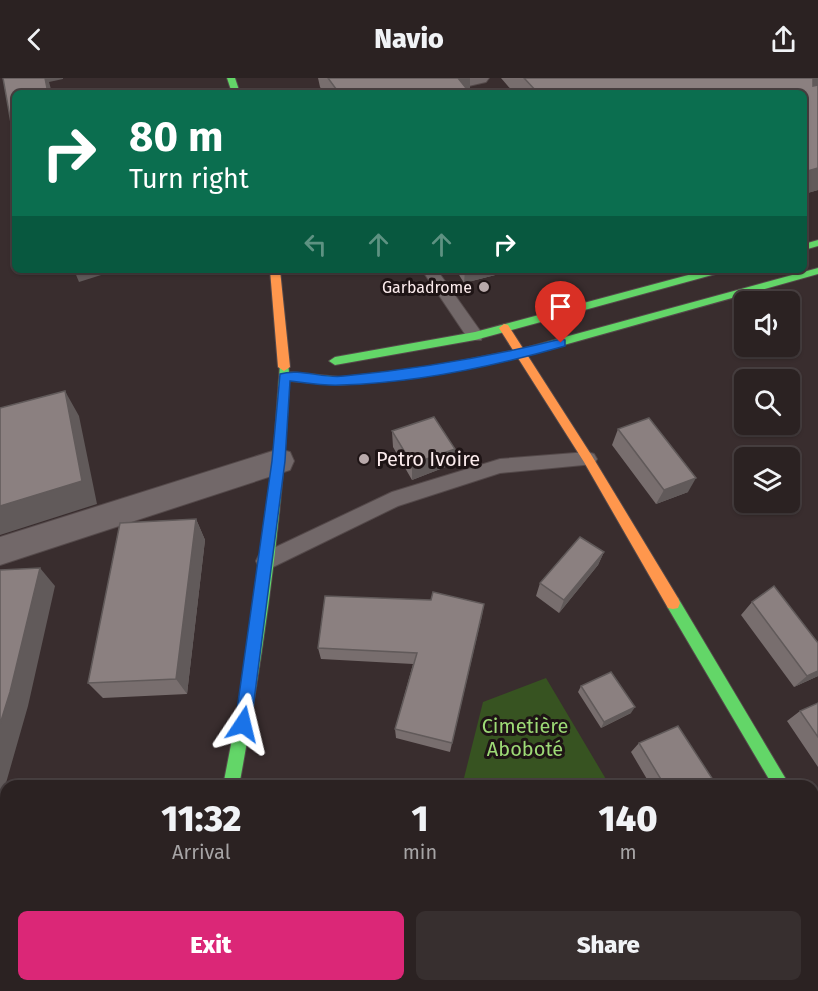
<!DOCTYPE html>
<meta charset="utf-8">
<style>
body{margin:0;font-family:"Fira Sans",sans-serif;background:#372f2f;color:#f1f3f6;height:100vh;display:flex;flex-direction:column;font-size:22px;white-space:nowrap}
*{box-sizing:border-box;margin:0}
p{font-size:20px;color:#a6a4a5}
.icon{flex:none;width:33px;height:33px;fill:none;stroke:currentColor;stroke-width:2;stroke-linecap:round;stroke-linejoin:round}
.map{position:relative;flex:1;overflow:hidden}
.drawer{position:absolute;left:0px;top:702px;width:819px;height:212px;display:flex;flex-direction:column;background:#2b2222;border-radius:18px 18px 0 0;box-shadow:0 2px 4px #0004,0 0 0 2px #473f40}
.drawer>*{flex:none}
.guide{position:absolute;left:12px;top:12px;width:795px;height:183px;border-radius:9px;box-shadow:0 2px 4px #0004,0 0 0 2px #473f40;background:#0b6e4f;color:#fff;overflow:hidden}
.tools{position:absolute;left:734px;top:213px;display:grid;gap:12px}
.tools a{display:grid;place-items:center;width:66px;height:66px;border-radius:9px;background:#2b2222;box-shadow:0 2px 4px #0004,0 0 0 2px #473f40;font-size:30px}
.pin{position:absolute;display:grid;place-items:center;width:51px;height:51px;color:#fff;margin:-62px -26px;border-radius:50% 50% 50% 0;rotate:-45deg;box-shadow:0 0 6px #0007}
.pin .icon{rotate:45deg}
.me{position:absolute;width:66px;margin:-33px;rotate:10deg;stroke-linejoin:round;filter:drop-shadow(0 0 4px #0008)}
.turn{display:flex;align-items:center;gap:21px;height:126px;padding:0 18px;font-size:27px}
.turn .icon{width:78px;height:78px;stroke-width:2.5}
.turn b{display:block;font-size:42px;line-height:51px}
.lanes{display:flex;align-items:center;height:57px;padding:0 18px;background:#0003;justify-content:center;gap:30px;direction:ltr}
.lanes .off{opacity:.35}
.eta{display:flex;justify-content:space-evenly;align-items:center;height:102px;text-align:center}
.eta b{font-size:36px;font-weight:800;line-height:42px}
.action{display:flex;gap:12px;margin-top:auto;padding:12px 18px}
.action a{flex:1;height:69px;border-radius:9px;background:#db2777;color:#fff;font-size:24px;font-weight:800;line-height:69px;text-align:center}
.action a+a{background:#372f2f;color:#f1f3f6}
header{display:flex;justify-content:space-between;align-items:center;height:78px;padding:0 18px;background:#2b2222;font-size:27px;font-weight:800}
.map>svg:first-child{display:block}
</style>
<header><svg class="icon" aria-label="back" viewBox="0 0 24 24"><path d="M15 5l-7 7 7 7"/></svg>Navio<svg class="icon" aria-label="share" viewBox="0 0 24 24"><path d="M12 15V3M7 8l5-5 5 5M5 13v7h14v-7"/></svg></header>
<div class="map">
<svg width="818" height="913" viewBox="0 0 818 913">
<rect width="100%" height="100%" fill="#392d2e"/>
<path fill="#375321" d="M546 600 610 708H462L483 624Z
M411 908H728L732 913H410Z"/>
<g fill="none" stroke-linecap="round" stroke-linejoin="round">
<g stroke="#54494a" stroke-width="2">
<path id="lane" d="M422 192H437L481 254 483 258 481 262H469Z
M588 374 594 376 597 381 594 386 500 395 398 428 273 489 266 492 259 489 256 483 259 477 392 414 500 381Z"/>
</g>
<g stroke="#54494a" stroke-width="2">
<path id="street" d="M453 0H489L486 4 438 15H402L405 11Z
M279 371 290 374 294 383 290 392 0 487V459Z"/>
</g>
<g stroke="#54494a" stroke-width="2">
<path id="fast" d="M227 0H235L240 15H232Z
M818 162V168L804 172V166Z
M818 190V196L521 279 419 299 340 307 289 303C283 438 264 574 239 708H223L239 625 273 383 280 286H288L289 294 340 299 419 291 521 271Z
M707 192H724L723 194 475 262 335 287 329 283 335 279 475 254Z
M673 519 678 520 790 708H773L668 530 666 525 668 520Z
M813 752 818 754V778L813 776Z
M185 908H203V913H183Z"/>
</g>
<g stroke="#54494a" stroke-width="2">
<path id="slow" d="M270 192H280L290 289 284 293 278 289Z
M504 246 508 247 592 378 678 520 680 525 678 530 673 531 668 530 584 384 499 250Z"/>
</g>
<use href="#lane" fill="#726869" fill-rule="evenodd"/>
<use href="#street" fill="#726869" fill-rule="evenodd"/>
<use href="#fast" fill="#63d668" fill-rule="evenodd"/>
<use href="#slow" fill="#ff974d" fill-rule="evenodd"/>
</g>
<path fill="#786e6e" d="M318 0H470V10L468 12 470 15H324L320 9Z
M501 0H818V112L804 116V15H514Z
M456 192H515L464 205Z
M618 351 688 414 656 426 612 367Z
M392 353 453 386 412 402 393 369Z
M196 441 205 462 187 616 103 620 88 605Z
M604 474 598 487 559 535 536 518 540 505Z
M752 524 818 598 794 609 741 537Z
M484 526 450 674 396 660 395 651 413 586 321 581 318 570Z
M581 608 631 635 601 650 578 614Z
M818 625V689L787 643 800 633Z
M639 665 717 708H651L631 674Z
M759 908H813L818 913H762Z"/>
<path fill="#615a5a" d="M45 0H63V1L49 4 52 15H48Z
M456 0H470V10L464 15Z
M810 0H818V14L804 17Z
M818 90V112L804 116V94Z
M74 192H117L79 204Z
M465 192H515L464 205Z
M65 313 79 338 97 426 0 457V428Z
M455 371 453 386 412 402V386Z
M696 400 688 414 656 426 664 412Z
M196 441 205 462 187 616 176 601Z
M604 474 598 487 559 535 564 522Z
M40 490 55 508 28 628 0 726V646Z
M484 526 482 538 450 674 452 665Z
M818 593V598L794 609 807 598Z
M635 629 631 635 601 650 604 644Z
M6 761V830L0 829V783Z"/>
<path fill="#8b8080" stroke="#615a5a" stroke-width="1.5" d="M3 0H45L48 15H15V60L13 56Z
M328 0H458L470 15H339Z
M524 0H813V8L818 7V90L804 94V15H538Z
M65 313 82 403 0 428V330Z
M434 339 455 371 412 386 392 353Z
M649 340 696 400 664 412 618 351Z
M196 441 176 601 88 605 120 445Z
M580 459 604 474 564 522 540 505Z
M40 490 10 614 0 646V492Z
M774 508 818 565V593L807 598 752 524Z
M433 514 484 526 452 665 395 651 417 575 318 570 325 518 431 522Z
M611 594 635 629 604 644 581 608Z
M818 625V659L800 633Z
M678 648 717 708H665L639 665Z
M0 743H6V761L0 783Z
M813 897 818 905V913H778L774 908H813Z"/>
<path fill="#1a73e8" stroke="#114b97" stroke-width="1.5" d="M561 261 565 262V268C495 288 414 305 341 307 324 308 307 305 290 303L285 383 251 646 248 651 243 654 237 651 235 646 272 383 280 296C300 290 324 301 344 298 417 291 489 279 561 261Z"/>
<g fill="#b8a9aa" stroke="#1e1415" stroke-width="2">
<circle cx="484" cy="209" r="6"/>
<circle cx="364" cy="381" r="6"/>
</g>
<g text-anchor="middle" stroke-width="6" stroke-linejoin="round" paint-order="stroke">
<g font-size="16" fill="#fceced" stroke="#1e1415" text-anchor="end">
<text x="472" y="215">Garbadrome</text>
</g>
<g font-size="20" fill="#fceced" stroke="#1e1415" text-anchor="start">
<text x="376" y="388">Petro Ivoire</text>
</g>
<g font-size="20" fill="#9dda76" stroke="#1e1415">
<text x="525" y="655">Cimetière<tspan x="525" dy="23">Aboboté</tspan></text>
</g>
</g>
</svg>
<div class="tools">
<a><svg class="icon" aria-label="sound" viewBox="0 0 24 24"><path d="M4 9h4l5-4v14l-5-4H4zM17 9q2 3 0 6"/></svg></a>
<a><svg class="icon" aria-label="search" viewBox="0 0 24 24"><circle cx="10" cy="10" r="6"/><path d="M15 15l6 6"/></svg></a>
<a><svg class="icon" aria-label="layers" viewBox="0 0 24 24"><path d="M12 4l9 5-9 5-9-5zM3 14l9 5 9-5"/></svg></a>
</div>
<div class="pin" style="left:561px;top:265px;background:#d93025"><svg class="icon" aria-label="arrive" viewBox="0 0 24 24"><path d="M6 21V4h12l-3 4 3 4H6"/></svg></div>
<svg class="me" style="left:243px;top:646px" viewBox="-20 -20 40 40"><path d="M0-17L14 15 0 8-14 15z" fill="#1a73e8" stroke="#fff" stroke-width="4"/></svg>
<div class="guide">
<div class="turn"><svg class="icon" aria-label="right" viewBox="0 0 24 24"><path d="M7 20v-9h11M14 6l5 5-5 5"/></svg><div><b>80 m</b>Turn right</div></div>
<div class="lanes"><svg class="icon off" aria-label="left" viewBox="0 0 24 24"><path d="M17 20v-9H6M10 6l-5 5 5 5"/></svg><svg class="icon off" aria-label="ahead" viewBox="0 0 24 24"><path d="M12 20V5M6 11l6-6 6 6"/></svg><svg class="icon off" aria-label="ahead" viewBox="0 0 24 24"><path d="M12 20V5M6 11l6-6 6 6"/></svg><svg class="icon" aria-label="right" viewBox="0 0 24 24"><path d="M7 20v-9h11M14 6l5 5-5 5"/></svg></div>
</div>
<section class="drawer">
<div class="eta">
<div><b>11:32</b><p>Arrival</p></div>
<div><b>1</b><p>min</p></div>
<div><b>140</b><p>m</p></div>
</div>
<div class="action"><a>Exit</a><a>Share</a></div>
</section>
</div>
